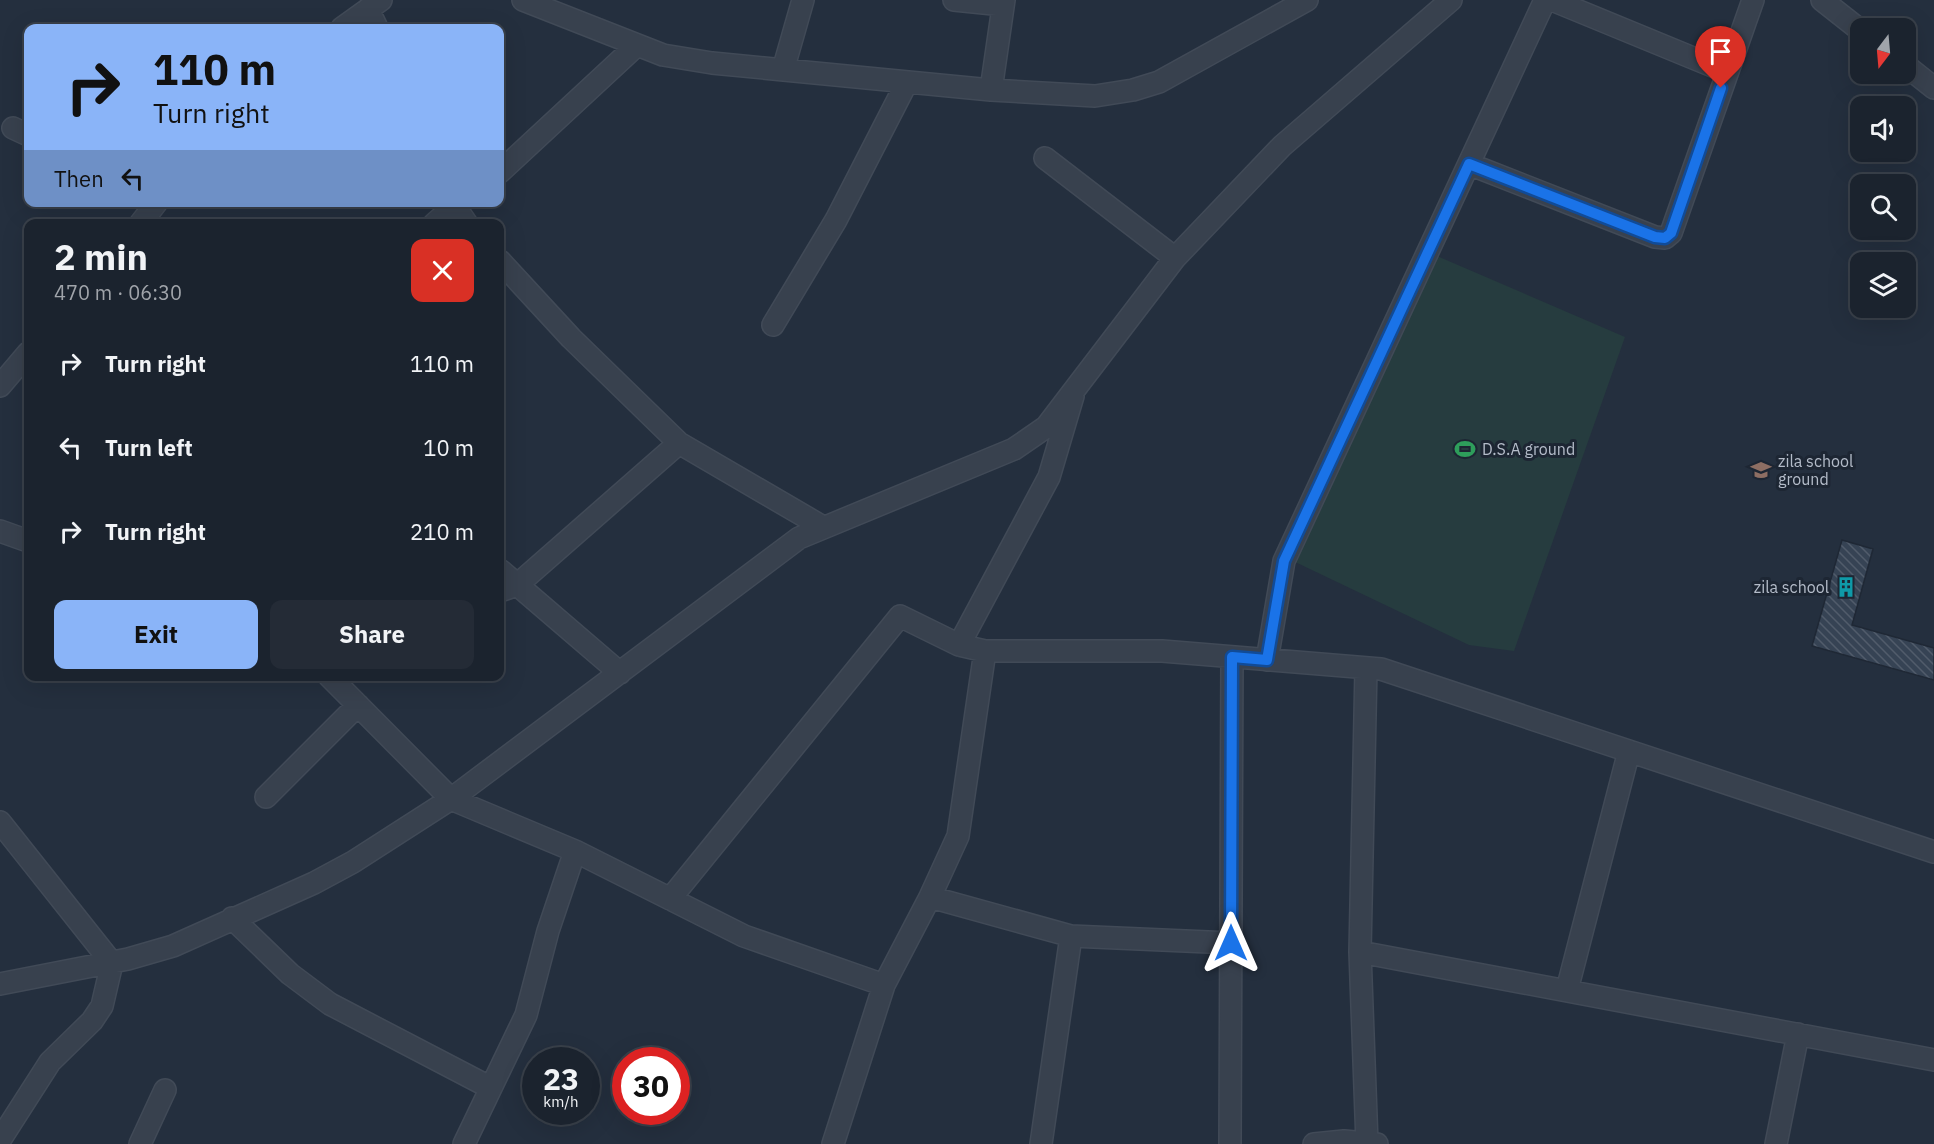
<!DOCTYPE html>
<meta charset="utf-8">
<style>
body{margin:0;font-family:"IBM Plex Sans",sans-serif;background:#242b36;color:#f1f3f6;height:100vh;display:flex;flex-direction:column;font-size:22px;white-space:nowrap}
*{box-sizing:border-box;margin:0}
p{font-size:20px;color:#a0a4aa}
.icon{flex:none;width:33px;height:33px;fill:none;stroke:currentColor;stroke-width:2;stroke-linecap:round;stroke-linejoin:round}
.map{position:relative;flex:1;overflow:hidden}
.panel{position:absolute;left:24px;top:219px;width:480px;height:462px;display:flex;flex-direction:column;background:#1b232e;border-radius:12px;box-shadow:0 6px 24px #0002,0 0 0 2px #39404a}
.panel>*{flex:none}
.hud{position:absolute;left:24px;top:24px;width:480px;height:183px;border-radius:12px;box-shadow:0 6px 24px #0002,0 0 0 2px #39404a;background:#8ab4f8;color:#111;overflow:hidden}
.needle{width:39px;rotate:196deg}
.tools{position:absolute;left:1850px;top:18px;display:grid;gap:12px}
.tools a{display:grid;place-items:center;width:66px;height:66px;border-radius:12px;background:#1b232e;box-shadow:0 6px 24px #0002,0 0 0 2px #39404a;font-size:30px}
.speed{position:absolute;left:522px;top:1047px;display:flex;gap:12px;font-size:30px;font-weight:700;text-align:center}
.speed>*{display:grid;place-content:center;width:78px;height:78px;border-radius:50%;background:#1b232e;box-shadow:0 6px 24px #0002,0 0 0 2px #39404a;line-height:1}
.speed small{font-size:15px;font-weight:400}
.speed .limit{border:9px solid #d22;background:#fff;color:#111}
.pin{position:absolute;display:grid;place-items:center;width:51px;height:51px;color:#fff;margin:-62px -26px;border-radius:50% 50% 50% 0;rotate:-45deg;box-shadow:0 0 6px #0007}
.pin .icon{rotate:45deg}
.me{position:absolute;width:66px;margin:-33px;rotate:0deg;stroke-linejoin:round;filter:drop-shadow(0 0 4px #0008)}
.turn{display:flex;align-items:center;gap:21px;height:126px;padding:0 30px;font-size:27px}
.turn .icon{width:78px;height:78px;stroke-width:2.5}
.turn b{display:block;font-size:42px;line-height:51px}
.then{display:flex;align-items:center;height:57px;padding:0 30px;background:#0003;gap:12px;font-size:22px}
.round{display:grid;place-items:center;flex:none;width:63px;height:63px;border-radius:12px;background:#242b36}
.overview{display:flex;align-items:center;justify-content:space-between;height:102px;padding:0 30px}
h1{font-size:36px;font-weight:800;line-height:45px}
.button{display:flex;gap:12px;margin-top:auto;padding:12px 30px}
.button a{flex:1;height:69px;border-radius:12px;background:#8ab4f8;color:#111;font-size:24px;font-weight:800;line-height:69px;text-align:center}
.button a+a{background:#242b36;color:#f1f3f6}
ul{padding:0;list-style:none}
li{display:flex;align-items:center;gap:18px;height:84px;padding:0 30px}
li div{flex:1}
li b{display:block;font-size:22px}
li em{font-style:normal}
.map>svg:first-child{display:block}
</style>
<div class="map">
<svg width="1934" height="1144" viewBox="0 0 1934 1144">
<defs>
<pattern id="building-back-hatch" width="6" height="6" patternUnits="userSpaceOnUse" patternTransform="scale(1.5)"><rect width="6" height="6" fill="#364354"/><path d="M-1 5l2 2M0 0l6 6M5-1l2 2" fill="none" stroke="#515c6b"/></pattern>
</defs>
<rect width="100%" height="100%" fill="#242f3e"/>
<path fill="#263c3f" d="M1437 256 1625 337 1514 651 1469 645 1291 560Z"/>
<path fill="url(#building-back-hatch)" stroke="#1f2835" stroke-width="1.5" d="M1842 540 1873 549 1852 625 1934 648V680L1812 646Z"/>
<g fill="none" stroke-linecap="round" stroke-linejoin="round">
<g stroke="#414a57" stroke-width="24">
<path id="minor" d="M523 0 663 55 712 63 991 90 1095 96 1133 90 1159 82 1307 0
M954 0 1003 5
M1552 0 1727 72
M1822 0 1860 30
M368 9 377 28
M342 28 381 0
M1905 65 1934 88
M783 70 803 0
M991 90 1004 0
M13 128 28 135
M1045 158 1175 258
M1469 164 1655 237 1665 238 1671 233 1753 0
M500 172 637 45
M452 202 467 224
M140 224 157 202
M434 224 459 202
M500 261 571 338 679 443 517 585 500 591
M773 325 836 220 907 82
M0 386 28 353
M679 443 823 527
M0 531 28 541
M500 570 620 673
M985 651H1162L1381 669 1934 852
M1267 660 1284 561 1545 0
M1366 668 1360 952 1934 1060
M329 676 451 799 575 851 744 936 884 985
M266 797 358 705
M0 822 112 963 102 1006 92 1021 50 1062 0 1140
M930 897 958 836 985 651 959 645 1049 477 1073 396
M670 899 900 616 959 645
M232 918 290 974 330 1004 491 1088
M1071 936 1231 943
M1360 952 1367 1143
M0 984 128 959 173 946 314 883 353 862 451 799 799 538 1014 449 1046 427 1175 258 1282 146 1451 0
M1567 990 1629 751
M140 1144 165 1090
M464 1144 526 1015 548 931 575 851
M833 1144 884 985 930 897 1071 936 1041 1144
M1230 1144 1232 657
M1314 1144 1344 1141 1377 1144
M1776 1144 1798 1034"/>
</g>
<use href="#minor" stroke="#38414e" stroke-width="21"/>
</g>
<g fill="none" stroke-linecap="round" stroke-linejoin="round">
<g stroke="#114b97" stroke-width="15">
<path id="route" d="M1231 943 1232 657 1267 660 1284 561 1469 164 1655 237 1665 238 1671 233 1721 88"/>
</g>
<use href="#route" stroke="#1a73e8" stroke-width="10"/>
</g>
<defs>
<g id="stadium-bare" transform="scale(1.62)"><path d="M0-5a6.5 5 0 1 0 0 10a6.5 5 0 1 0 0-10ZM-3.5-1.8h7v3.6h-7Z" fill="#2e9e5b" stroke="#1d2633" stroke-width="2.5" paint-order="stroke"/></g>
<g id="school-bare" transform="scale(1.62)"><path d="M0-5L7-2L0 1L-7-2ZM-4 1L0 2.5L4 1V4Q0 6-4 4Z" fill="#8d6e63" stroke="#1d2633" stroke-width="2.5" paint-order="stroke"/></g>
<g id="building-bare" transform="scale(1.62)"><path d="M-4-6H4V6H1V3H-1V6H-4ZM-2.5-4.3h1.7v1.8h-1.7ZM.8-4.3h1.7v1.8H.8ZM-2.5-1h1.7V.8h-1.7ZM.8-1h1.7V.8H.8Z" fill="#0f9aa8" stroke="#1d2633" stroke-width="2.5" paint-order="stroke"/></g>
</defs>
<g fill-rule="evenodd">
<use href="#stadium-bare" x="1465" y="449"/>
<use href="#school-bare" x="1761" y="470"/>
<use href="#building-bare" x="1846" y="587"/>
</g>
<g text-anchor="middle" stroke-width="6" stroke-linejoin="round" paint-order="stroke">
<g font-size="16" fill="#b4bcc9" stroke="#1d2633" text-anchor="start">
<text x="1482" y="455">D.S.A ground</text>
<text x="1778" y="467">zila school<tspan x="1778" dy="18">ground</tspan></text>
<text x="1829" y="593" text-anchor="end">zila school</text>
</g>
</g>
</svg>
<div class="tools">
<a><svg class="needle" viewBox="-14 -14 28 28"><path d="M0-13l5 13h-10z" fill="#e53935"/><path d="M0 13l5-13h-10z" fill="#a0a4aa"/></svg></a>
<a><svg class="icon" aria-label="sound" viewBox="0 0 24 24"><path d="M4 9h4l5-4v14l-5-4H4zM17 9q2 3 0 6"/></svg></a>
<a><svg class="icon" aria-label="search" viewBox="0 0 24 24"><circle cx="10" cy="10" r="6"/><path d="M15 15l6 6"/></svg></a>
<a><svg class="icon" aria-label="layers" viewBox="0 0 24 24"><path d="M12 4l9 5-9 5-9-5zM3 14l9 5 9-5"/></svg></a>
</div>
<div class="speed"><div>23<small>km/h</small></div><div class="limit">30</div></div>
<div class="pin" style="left:1721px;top:88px;background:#d93025"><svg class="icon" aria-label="arrive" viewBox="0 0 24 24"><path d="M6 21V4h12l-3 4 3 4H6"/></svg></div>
<svg class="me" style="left:1231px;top:943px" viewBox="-20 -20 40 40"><path d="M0-17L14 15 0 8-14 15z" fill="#1a73e8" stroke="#fff" stroke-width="4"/></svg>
<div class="hud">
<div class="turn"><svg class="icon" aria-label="right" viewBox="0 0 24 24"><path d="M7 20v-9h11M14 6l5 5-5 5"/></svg><div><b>110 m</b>Turn right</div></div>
<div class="then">Then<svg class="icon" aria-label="left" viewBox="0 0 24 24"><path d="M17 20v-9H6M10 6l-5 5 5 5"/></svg></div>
</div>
<section class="panel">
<div class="overview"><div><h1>2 min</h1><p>470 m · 06:30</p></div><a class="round" style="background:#d93025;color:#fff"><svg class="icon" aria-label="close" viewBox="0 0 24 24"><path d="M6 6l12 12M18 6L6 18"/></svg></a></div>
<ul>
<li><svg class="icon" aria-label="right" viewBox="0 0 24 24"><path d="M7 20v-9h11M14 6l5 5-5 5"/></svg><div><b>Turn right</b></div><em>110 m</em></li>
<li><svg class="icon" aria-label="left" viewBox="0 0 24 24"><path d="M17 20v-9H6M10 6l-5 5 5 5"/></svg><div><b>Turn left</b></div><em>10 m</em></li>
<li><svg class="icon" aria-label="right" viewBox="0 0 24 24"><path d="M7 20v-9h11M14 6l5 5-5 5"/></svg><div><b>Turn right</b></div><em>210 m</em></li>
</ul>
<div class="button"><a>Exit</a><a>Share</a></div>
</section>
</div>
